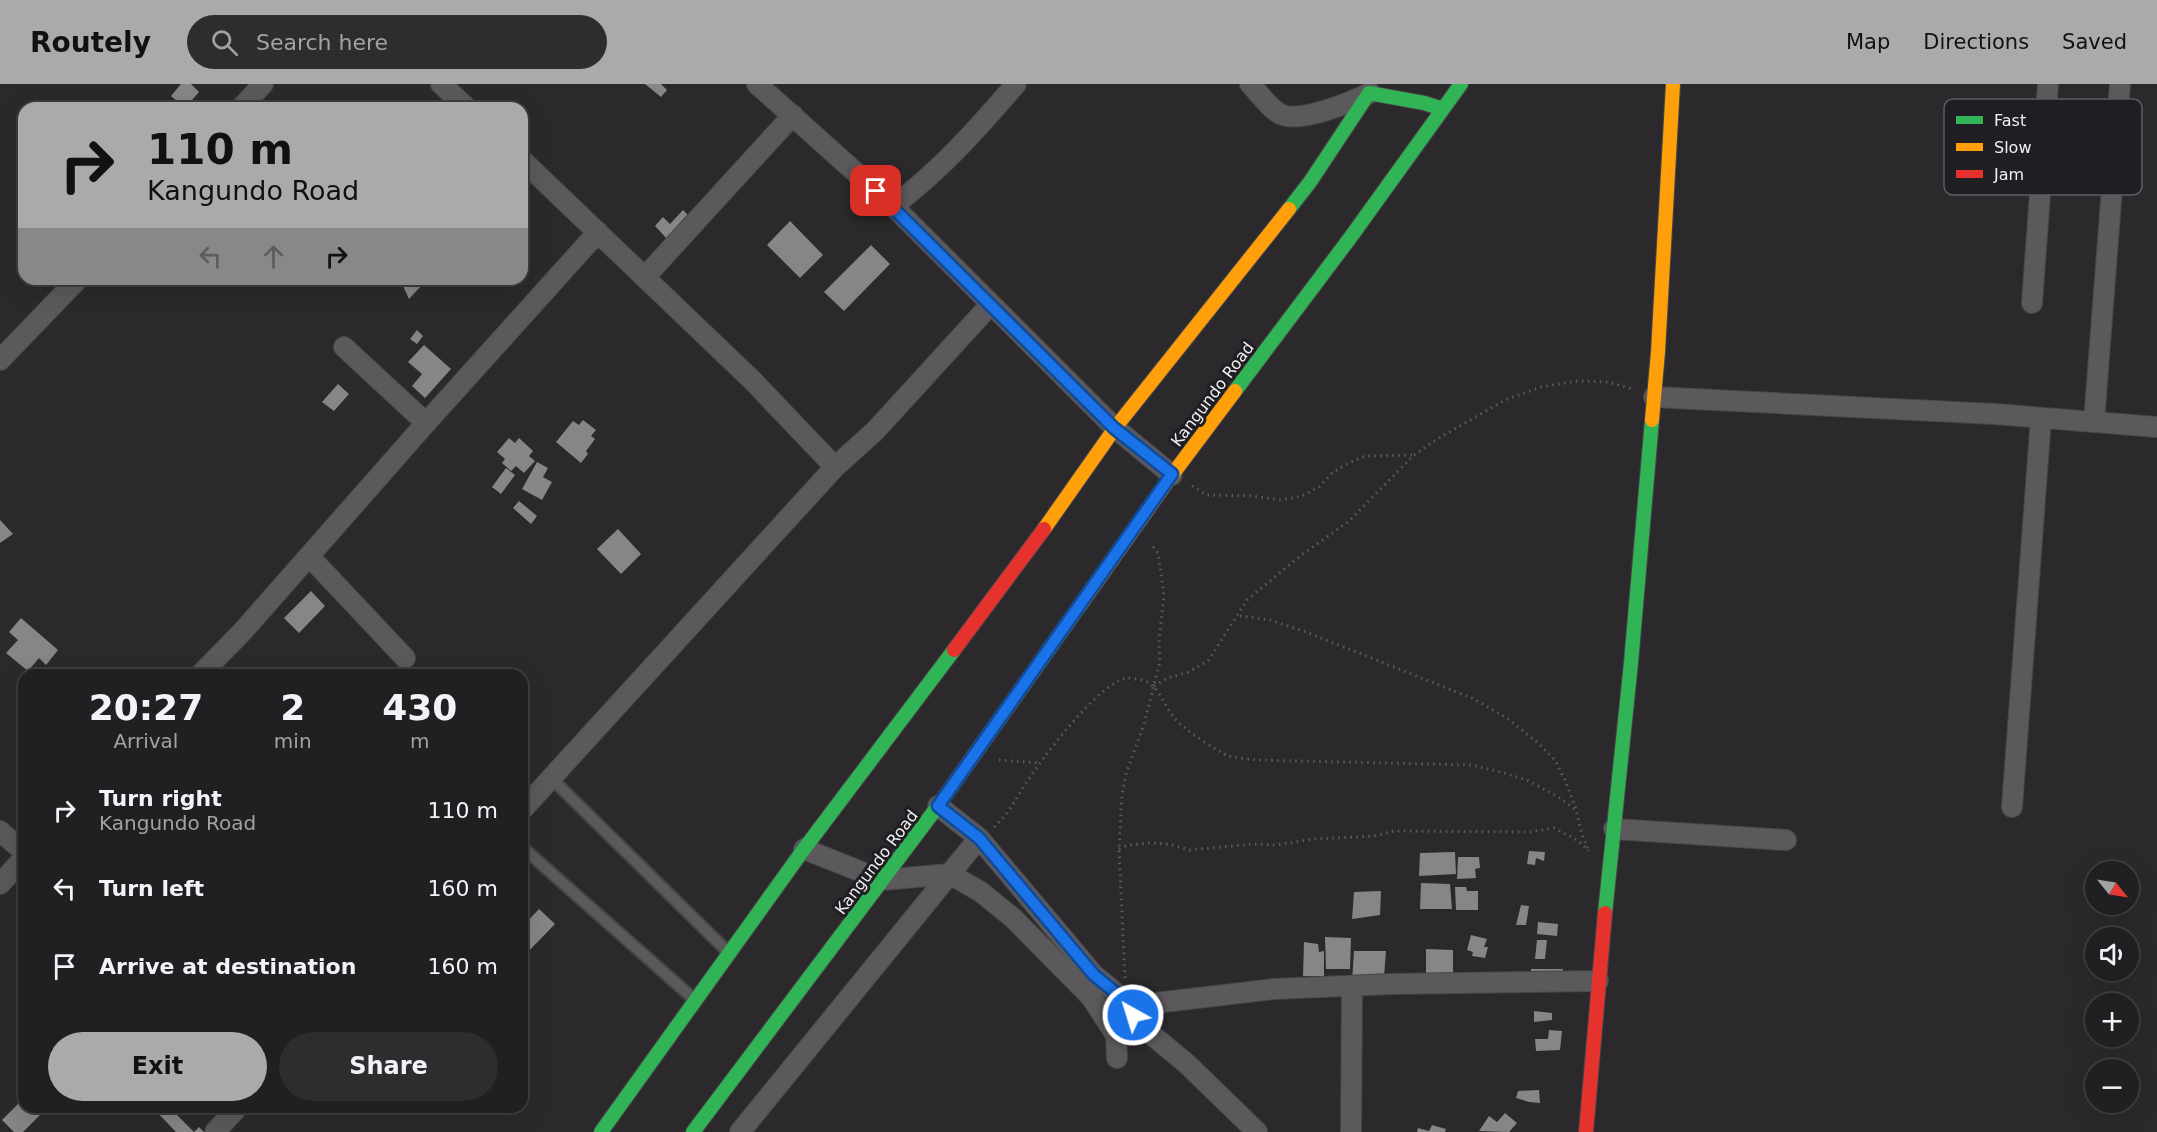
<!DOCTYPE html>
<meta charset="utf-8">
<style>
body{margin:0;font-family:"DejaVu Sans",sans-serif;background:#2d2c2e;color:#f1f3f6;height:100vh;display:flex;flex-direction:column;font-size:22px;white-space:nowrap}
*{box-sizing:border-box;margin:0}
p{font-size:20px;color:#a2a2a5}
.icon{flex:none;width:33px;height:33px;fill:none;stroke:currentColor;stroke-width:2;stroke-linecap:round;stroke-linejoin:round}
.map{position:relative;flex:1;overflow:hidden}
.panel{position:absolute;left:18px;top:585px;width:510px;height:444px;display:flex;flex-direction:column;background:#201f21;border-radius:18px;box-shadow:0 6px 24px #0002,0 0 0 2px #3d3d3f}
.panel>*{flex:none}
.hud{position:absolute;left:18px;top:18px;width:510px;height:183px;border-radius:18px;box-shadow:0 6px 24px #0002,0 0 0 2px #3d3d3f;background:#aba9ac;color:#111;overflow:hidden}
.needle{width:39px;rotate:120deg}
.tools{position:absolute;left:2085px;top:777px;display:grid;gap:12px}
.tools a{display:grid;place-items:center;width:54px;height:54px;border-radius:50%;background:#201f21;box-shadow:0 6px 24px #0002,0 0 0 2px #3d3d3f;font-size:30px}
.pin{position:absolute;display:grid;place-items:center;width:51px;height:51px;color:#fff;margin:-26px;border-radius:12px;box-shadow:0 3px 9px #0006}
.me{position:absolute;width:66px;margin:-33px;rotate:321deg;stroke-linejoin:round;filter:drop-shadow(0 0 4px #0008)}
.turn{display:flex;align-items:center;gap:21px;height:126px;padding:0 30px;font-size:27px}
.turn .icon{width:78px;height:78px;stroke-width:2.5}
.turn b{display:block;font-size:42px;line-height:51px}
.lanes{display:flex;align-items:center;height:57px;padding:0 30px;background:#0003;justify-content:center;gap:30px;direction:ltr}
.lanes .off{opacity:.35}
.eta{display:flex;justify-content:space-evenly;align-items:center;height:102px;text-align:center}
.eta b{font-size:36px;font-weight:600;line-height:42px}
.cta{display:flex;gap:12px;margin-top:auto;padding:12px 30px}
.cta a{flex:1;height:69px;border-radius:36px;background:#aba9ac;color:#111;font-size:24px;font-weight:600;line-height:69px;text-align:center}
.cta a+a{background:#2d2c2e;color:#f1f3f6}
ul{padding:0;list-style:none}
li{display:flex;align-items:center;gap:18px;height:78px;padding:0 30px}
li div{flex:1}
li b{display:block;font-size:22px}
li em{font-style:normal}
header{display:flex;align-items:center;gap:36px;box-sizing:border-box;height:84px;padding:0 30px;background:#aba9ac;color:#111}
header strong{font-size:28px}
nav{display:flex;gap:33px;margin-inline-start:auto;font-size:21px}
.search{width:420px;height:54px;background:#2d2c2e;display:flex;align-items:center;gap:15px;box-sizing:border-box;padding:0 21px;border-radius:33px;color:#a2a2a5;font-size:22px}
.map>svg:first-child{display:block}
</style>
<header>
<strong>Routely</strong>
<div class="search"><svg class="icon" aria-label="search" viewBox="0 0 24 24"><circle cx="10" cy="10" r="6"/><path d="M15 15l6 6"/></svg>Search here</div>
<nav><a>Map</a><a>Directions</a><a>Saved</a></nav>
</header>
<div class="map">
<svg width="2157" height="1048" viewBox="0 0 2157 1048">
<rect width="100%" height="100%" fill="#2b292c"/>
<path fill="#868587" d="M181 0H191L199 8 185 24 171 12Z
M645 0H661L667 6 661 13Z
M683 126 690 133 668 156 655 142 663 133 670 140Z
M790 137 823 171 800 194 767 161Z
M871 161 890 180 844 227 824 208Z
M396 195H413L421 202 409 215 403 202Z
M417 246 423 252 417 260 410 255Z
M424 261 451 285 425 314 412 302 422 290 408 278Z
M338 300 349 310 334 327 322 318Z
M583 336 596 346 591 352 595 355 586 367 588 370 581 379 556 358 573 337 579 341Z
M509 354 515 359 519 354 533 367 529 372 535 377 524 389 516 382 511 387 502 379 505 375 497 368Z
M537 378 548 384 543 393 552 398 542 416 522 405Z
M506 384 515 391 501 410 492 403Z
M519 417 537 432 531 440 513 424Z
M0 436 13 450 0 459Z
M618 445 641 470 621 490 597 465Z
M311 507 325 522 299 549 284 534Z
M21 534 58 566 46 581 39 574 28 587 6 569 18 556 9 548Z
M1529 767 1545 768 1544 777 1536 774 1535 781 1527 780Z
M1455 768 1456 790 1419 792 1420 769Z
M1458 773H1479L1480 784 1475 785 1476 794 1457 795Z
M1421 799 1450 800 1452 825H1420Z
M1455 803H1466L1467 807H1478V826H1456Z
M1381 807 1380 831 1352 835 1354 808Z
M1521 821 1529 822 1526 841H1516Z
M539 825 555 840 522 874V843Z
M1538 838 1558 840 1557 852 1537 850Z
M1471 851 1487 855 1484 863H1488L1485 874 1472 872 1473 868 1467 866Z
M1325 853 1351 854 1350 885H1326Z
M1537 856H1547L1545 875H1535Z
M1304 858 1318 860 1319 868 1324 867V892H1303Z
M1426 865 1453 866V895L1426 892Z
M1354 867H1386L1384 893 1352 898Z
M1531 885H1563V893L1531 894Z
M1534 927 1552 929V936L1534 938Z
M1549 946 1562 947 1560 966 1536 967 1535 955H1548Z
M1539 1006 1540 1019 1529 1018 1516 1014 1518 1007Z
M24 1014V1023H48L23 1048H14L2 1036Z
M152 1023H169L194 1048 199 1043 204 1048H176Z
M1505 1029 1517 1039 1509 1048 1479 1047 1489 1032 1497 1038Z
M1432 1041 1446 1045 1445 1048H1417L1418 1044 1429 1047Z"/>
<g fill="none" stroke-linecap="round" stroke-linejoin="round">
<g stroke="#484649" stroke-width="14">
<path id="lane" d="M552 695 728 868
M522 763 695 916"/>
</g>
<g stroke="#484649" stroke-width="22">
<path id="street" d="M441 0 467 24
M757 0 893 122 1115 344 1172 391
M1250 0C1259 9 1269 24 1280 30 1299 40 1351 18 1370 9
M241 24 263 0
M522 76 753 297 835 383
M893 122C940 87 978 44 1016 0
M645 193 793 31
M2032 219 2048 0
M344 263 426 339
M0 276 78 195
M1654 313 1995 330 2157 343
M2094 338 2120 0
M309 472 405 574
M200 591 243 547 426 339 598 148
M938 722 979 754 1094 891 1127 918 1140 941 1187 980 1257 1048
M2012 723 2041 334
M522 726 835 383 875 347 991 220
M1614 745 1786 756
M0 747 24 768
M804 765 882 796 950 790 981 808 1013 834 1091 913 1116 951 1117 974
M0 800 24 774
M1130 922 1274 905 1391 900 1598 897
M215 1048 238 1023
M740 1048 979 754
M1351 1048 1352 902"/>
</g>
<g stroke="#484649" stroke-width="16">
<path id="fast" d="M1289 125 1310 98 1369 9 1424 19 1443 25
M1235 307 1350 154 1461 0
M1605 829 1631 579 1652 336
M601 1048 804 765 954 566
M693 1048 938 722 1081 520"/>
</g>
<g stroke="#484649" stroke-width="16">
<path id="slow" d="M1652 336 1658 268 1673 0
M1044 445 1115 344 1289 125
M1081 520 1172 391 1235 307"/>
</g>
<g stroke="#484649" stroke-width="16">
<path id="jam" d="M954 566 1044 445
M1586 1048 1605 829"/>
</g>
<path stroke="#5c5b5c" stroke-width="3" stroke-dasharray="1.5 4.5" stroke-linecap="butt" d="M1192 402 1207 411 1251 412 1281 416 1302 412 1319 403 1332 389 1347 380 1365 372 1414 371
M1240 532 1270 536 1306 548 1474 615 1507 634 1538 659 1555 676 1565 696 1576 725
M1154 602 1168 594 1188 588 1208 577 1247 516 1300 472 1348 438 1414 371 1439 354 1505 316 1541 303 1577 297 1608 298 1633 305
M999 676 1040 679
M994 743C1008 731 1016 714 1026 699 1041 676 1100 597 1127 594 1130 594 1133 595 1136 595 1160 597 1162 621 1176 636 1184 645 1218 668 1229 672 1238 674 1248 675 1256 676L1471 681 1497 687 1527 696 1560 714 1576 726 1582 751 1588 764
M1119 765 1128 761 1149 759 1168 760 1190 766 1254 760 1275 761 1315 755 1374 752 1394 747 1530 748 1554 744 1577 756 1589 767
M1125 894 1119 765 1122 711 1126 690 1144 640 1160 578 1159 557 1164 511 1158 469 1151 460"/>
<use href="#lane" stroke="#5b595c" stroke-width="10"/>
<use href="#street" stroke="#5b595c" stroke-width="20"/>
<use href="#fast" stroke="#30b455" stroke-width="14"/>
<use href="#slow" stroke="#ff9f0a" stroke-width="14"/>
<use href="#jam" stroke="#e5322d" stroke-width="14"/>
</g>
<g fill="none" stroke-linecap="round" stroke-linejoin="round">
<g stroke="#114b97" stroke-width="15">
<path id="route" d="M876 107 1114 344 1172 390 938 722 979 754 1094 891 1127 918 1133 931"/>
</g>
<use href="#route" stroke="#1a73e8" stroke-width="10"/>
</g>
<g text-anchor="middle" stroke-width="6" stroke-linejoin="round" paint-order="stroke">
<g font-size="16" fill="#f0eef1" stroke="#211e23">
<text transform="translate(1212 310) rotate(-53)" y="6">Kangundo Road</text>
<text transform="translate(876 778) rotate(-53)" y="6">Kangundo Road</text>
</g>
</g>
<rect x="1944" y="15" width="198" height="96" rx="9" fill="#211e23" stroke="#5f5c61" stroke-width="1.5"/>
<rect x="1956" y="32" width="27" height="8" fill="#30b455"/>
<rect x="1956" y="59" width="27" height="8" fill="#ff9f0a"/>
<rect x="1956" y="86" width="27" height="8" fill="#e5322d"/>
<g font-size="16" fill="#f0eef1">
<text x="1994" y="42">Fast</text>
<text x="1994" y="69">Slow</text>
<text x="1994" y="96">Jam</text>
</g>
</svg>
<div class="tools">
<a><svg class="needle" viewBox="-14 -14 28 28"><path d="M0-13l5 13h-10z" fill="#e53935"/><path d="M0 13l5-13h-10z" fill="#a2a2a5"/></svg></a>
<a><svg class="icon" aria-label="sound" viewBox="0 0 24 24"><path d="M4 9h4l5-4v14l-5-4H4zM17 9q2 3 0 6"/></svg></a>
<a>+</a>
<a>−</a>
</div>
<div class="pin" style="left:876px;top:107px;background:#d93025"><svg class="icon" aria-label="arrive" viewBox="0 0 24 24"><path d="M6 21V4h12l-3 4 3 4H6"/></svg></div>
<svg class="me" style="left:1133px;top:931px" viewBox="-20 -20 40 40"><circle r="17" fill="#1a73e8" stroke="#fff" stroke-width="3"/><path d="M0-11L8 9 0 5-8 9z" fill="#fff"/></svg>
<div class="hud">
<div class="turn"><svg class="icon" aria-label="right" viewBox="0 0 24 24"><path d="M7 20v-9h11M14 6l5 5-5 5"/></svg><div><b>110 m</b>Kangundo Road</div></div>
<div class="lanes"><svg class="icon off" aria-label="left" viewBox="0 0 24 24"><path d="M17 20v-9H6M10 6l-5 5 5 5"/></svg><svg class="icon off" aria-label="ahead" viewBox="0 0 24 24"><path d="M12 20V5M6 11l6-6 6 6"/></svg><svg class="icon" aria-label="right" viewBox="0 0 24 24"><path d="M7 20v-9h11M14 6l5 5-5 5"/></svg></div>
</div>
<section class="panel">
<div class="eta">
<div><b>20:27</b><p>Arrival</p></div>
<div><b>2</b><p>min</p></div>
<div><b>430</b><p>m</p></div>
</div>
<ul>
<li><svg class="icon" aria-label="right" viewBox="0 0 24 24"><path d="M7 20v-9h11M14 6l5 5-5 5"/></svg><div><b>Turn right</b><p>Kangundo Road</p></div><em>110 m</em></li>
<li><svg class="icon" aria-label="left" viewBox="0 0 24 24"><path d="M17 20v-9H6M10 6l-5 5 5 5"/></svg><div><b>Turn left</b></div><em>160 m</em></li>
<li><svg class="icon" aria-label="arrive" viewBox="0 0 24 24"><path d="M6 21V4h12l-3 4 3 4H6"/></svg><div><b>Arrive at destination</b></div><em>160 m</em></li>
</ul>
<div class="cta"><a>Exit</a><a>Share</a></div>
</section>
</div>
